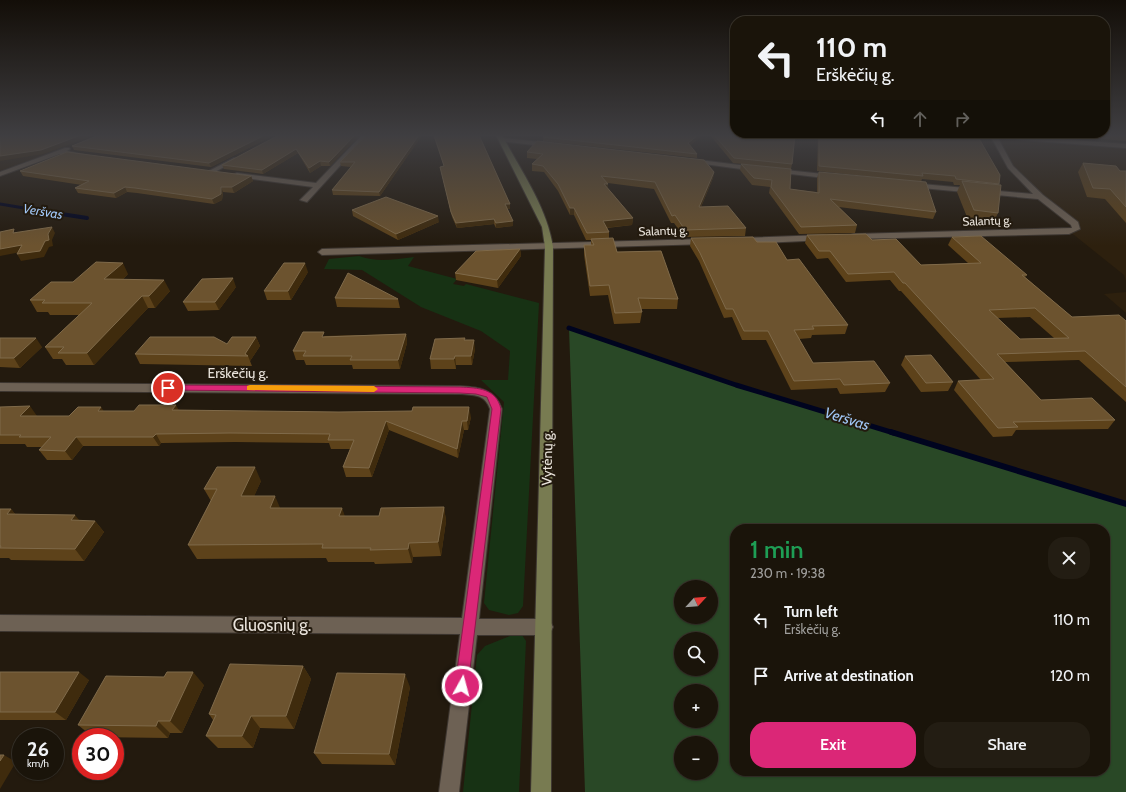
<!DOCTYPE html>
<meta charset="utf-8">
<style>
body{margin:0;font-family:Cabin,sans-serif;background:#231d13;color:#f1f3f6;height:100vh;display:flex;flex-direction:column;font-size:15px;white-space:nowrap}
*{box-sizing:border-box;margin:0}
p{font-size:13px;color:#9f9e9c}
.icon{flex:none;width:22px;height:22px;fill:none;stroke:currentColor;stroke-width:2;stroke-linecap:round;stroke-linejoin:round}
.map{position:relative;flex:1;overflow:hidden}
.side{position:absolute;left:730px;top:524px;width:380px;height:252px;display:flex;flex-direction:column;background:#1a140a;border-radius:16px;box-shadow:0 1px 3px #0004,0 0 0 1px #38332b}
.side>*{flex:none}
.guide{position:absolute;left:730px;top:16px;width:380px;height:122px;border-radius:16px;box-shadow:0 1px 3px #0004,0 0 0 1px #38332b;background:#1a140a;color:#f1f3f6;overflow:hidden}
.needle{width:26px;rotate:64deg}
.fabs{position:absolute;left:674px;top:580px;display:grid;gap:8px}
.fabs a{display:grid;place-items:center;width:44px;height:44px;border-radius:50%;background:#1a140a;box-shadow:0 1px 3px #0004,0 0 0 1px #38332b;font-size:20px}
.speed{position:absolute;left:12px;top:728px;display:flex;gap:8px;font-size:20px;font-weight:700;text-align:center}
.speed>*{display:grid;place-content:center;width:52px;height:52px;border-radius:50%;background:#1a140a;box-shadow:0 1px 3px #0004,0 0 0 1px #38332b;line-height:1}
.speed small{font-size:10px;font-weight:400}
.speed .limit{border:6px solid #d22;background:#fff;color:#111}
.pin{position:absolute;display:grid;place-items:center;width:34px;height:34px;color:#fff;margin:-17px;border:2px solid #fff;border-radius:50%;box-shadow:0 1px 4px #0007}
.me{position:absolute;width:44px;margin:-22px;rotate:7deg;stroke-linejoin:round;filter:drop-shadow(0 0 3px #0008)}
.turn{display:flex;align-items:center;gap:14px;height:84px;padding:0 20px;font-size:18px}
.turn .icon{width:52px;height:52px;stroke-width:2.5}
.turn b{display:block;font-size:28px;line-height:34px}
.lanes{display:flex;align-items:center;height:38px;padding:0 20px;background:#0003;justify-content:center;gap:20px;direction:ltr}
.lanes .off{opacity:.35}
.round{display:grid;place-items:center;flex:none;width:42px;height:42px;border-radius:16px;background:#231d13}
.overview{display:flex;align-items:center;justify-content:space-between;height:68px;padding:0 20px}
h1{font-size:24px;font-weight:600;line-height:30px;color:#1e9e55}
.primary-button{display:flex;gap:8px;margin-top:auto;padding:8px 20px}
.primary-button a{flex:1;height:46px;border-radius:16px;background:#db2777;color:#fff;font-size:16px;font-weight:600;line-height:46px;text-align:center}
.primary-button a+a{background:#231d13;color:#f1f3f6}
ul{padding:0;list-style:none}
li{display:flex;align-items:center;gap:12px;height:56px;padding:0 20px}
li div{flex:1}
li b{display:block;font-size:15px}
li em{font-style:normal}
.map>svg:first-child{display:block}
</style>
<div class="map">
<svg width="1126" height="792" viewBox="0 0 1126 792">
<rect width="100%" height="100%" fill="#231a0e"/>
<path fill="#2d200e" d="M0 135H99L0 171Z
M993 135 1126 146V281L1124 275 1069 231 1076 229 1010 167Z
M1126 292V313L1104 294Z"/>
<path fill="#173214" d="M359 256C377 263 396 259 414 257L408 266 457 279 453 284 464 286 466 284 539 303 523 606 518 613 509 615 489 610 484 603 504 402 481 380H508L510 351 481 331 421 307 362 270 324 269 329 259Z
M515 634 522 635 526 641 519 792H463L477 655 485 646Z"/>
<path fill="#294826" fill-rule="evenodd" d="M569 328 736 385 1126 504V792H585ZM735 529H1105V771H735ZM681 587H711V617H681ZM681 639H711V669H681ZM681 691H711V721H681ZM681 743H711V773H681Z"/>
<g fill="none" stroke-linecap="round" stroke-linejoin="round">
<path stroke="#00041f" stroke-width="3" d="M0 204 48 212"/>
<path stroke="#00041f" stroke-width="4" d="M42 211 87 218"/>
<path stroke="#00041f" stroke-width="5" d="M569 328 736 385 894 433"/>
<path stroke="#00041f" stroke-width="6" d="M891 432 1126 504"/>
<g stroke="#3d3630" stroke-width="2">
<path id="street" d="M362 135H368L307 202 300 200 313 187 237 177 233 175 237 173 316 183Z
M985 135H1007L1126 144V148L998 138 1013 166 1043 195 1078 222 1080 229 1069 234 851 239V235L854 234 1072 228 1071 225 1038 199 911 187 907 185 911 183 1033 194 1008 168 991 137Z
M502 138 551 143 554 145 551 147 500 141V139Z
M65 148H69L70 149 67 151 85 155 82 157 60 154 0 176V172Z
M234 158 239 159 213 173 207 172Z
M691 159 756 167 759 169 756 171 689 162V160Z
M776 169 833 175 837 177 833 179 774 172 772 171Z
M823 235 826 236V240L740 244 736 241 740 238Z
M705 239 709 242 708 244 322 255 318 252 322 249Z
M0 383 460 386C479 387 495 389 502 409L479 619H544L550 621 553 627 550 633 544 635H477L459 792H439L460 634 0 631V615L462 618 490 409C485 394 474 395 460 394L0 391Z"/>
</g>
<g stroke="#3d3630" stroke-width="2">
<path id="secondary" d="M496 135H502C521 171 547 207 553 247L551 792H531L545 247 542 227Z"/>
</g>
<use href="#street" fill="#6d6154" fill-rule="evenodd"/>
<use href="#secondary" fill="#787b51" fill-rule="evenodd"/>
</g>
<path fill="#5d421a" fill-rule="evenodd" d="M99 135H274L211 167 74 150 72 146Z
M279 135H360L330 166H321L310 173 298 153 263 174 224 169 222 165Z
M366 135H422L380 196 333 195 332 190 351 167 341 166 340 162Z
M433 135H479L510 204V209H507L513 226 496 228 494 224 457 228 452 217 441 171 440 167 444 166Z
M703 135 690 145 697 154V158L543 141V137Z
M710 135H795L792 164 791 169 733 163Z
M818 135H977L999 184 998 185V213L992 225 969 222 957 192 960 185H954L953 182 922 179 921 182 817 171Z
M1088 135H1126V141L1091 138Z
M527 152 714 172 713 178 701 207 746 228 745 236 684 237 674 223H671L654 189 608 183V188L633 218 632 225 607 228 609 232V239L617 252 678 299 677 309H641L642 312 640 323 614 324 608 295 590 296 584 255V245H591V240H586L574 215H570L558 191 544 172 532 171V164L537 159 527 158Z
M1083 163 1120 171H1126V223L1105 199 1087 197 1078 172Z
M741 164 790 189 817 192V178L819 172 936 212 933 219 839 207 857 225 855 233 799 234 769 193 770 187 752 185 740 170Z
M20 171 251 176 253 181 234 193 223 192 222 200 214 204 137 193 127 192 116 198 78 193 75 188 82 185 23 176Z
M352 210 439 222 398 240 353 216Z
M807 235 872 240 921 265 968 263 948 245 952 237 1027 275 1025 277 1072 317 1126 321V402L1079 360 1005 362 1041 400 1115 420 1108 429 1016 430 1012 436 993 437 954 390 958 381 981 380 901 291H899L890 280 846 282 828 258 817 259 805 243ZM1030 317 1054 338 1020 339 997 318Z
M691 238 757 242 787 260 848 325 845 334 812 335 811 338 799 339 813 363 890 383 885 392 840 394 837 388 791 390 766 340H742L732 317 724 318 699 261 690 246Z
M520 249 521 256 498 288 456 280 455 273Z
M308 272 291 300H267L264 291Z
M128 274 122 280 170 291 155 308H148L94 365H66L62 359H53L45 347 79 315H50L48 312H37L30 300 73 282Z
M236 287 219 310 188 311 183 302Z
M335 298 398 299 400 308 337 307Z
M406 334 407 343 400 369H353L352 365H306L304 360H296L293 351 325 336Z
M256 337 260 346 250 361 252 366 140 364 135 354 227 344Z
M0 338 42 347 20 368 0 367Z
M465 340 475 349 472 365H456V369H431L430 359Z
M905 356 953 382 948 391 921 392 901 365Z
M0 407 37 416H36H69L104 411H134L179 410 471 417 468 430H464L458 458 389 430 372 477H346L343 467 350 449H331L329 443 235 442 161 443 159 446H83L72 460H47L39 450 43 447H27L25 444H0Z
M261 481 254 496 280 508H342L344 516H379L444 507 446 521 441 556 413 557 412 563 375 564 374 562H328L326 558 197 559 188 545 211 501 204 489Z
M0 509H11L15 514 80 521H95L104 532 84 561 11 560 9 558H0Z
M303 666 311 679 294 729 260 728 253 748H218L206 736 213 720 209 714Z
M0 672 89 680 66 720H0Z
M204 685 182 733H170L168 738 93 737 78 725Z
M410 687 395 765 322 764 314 753Z"/>
<path fill="#3f2b0d" d="M81 135H95L43 154 0 161V156Z
M265 135H274L211 167 209 163Z
M355 135H360L330 166 329 162Z
M419 135H422L380 196 379 192Z
M698 135H703L688 147V143Z
M296 149 298 153 263 174 262 170Z
M320 161 321 166 310 173 309 168Z
M714 172 713 178 698 214 699 207Z
M251 176 253 181 234 193 232 187Z
M604 184H608V190Z
M125 187 127 192 116 198 114 193Z
M221 187 223 192 222 200 214 204 212 199Z
M505 204H510V209H505Z
M570 208H574V215H570Z
M438 216 439 222 398 240 396 234Z
M633 218 632 225 603 228V221Z
M494 219V224L457 228 456 223Z
M513 221V226L496 228V223Z
M52 227 55 233 52 240 53 246 49 247 44 257 21 261 17 254 45 241Z
M22 245 26 251 0 256V249Z
M520 249 521 256 498 288 497 280Z
M123 263 128 274 110 291 104 279Z
M305 263 308 272 291 300 288 291Z
M233 278 236 287 219 310 215 302Z
M164 280 170 291 155 308 149 296Z
M142 296 148 308 94 365 87 353Z
M406 334 407 343 400 369 398 360Z
M256 337 260 346 250 361 248 356 245 354Z
M36 338 42 347 20 368 14 358Z
M474 340 475 349 472 365 471 356Z
M455 356 456 365V369L454 359Z
M176 405 181 414 172 410Z
M30 406 37 416 27 426 20 416Z
M101 407 107 416 98 411Z
M469 407 471 417 468 430 467 421Z
M386 421 389 430 372 477 369 468Z
M462 421 464 430 458 458 457 449Z
M156 434 161 443 159 446 153 437Z
M76 437 83 446 72 460 65 451Z
M255 467 261 481 248 510 241 496Z
M275 496 281 510 270 508Z
M444 507 446 521 441 556 438 542Z
M342 508 347 522 339 516Z
M11 509 21 521 7 514Z
M75 515 84 526 71 520Z
M95 521 104 532 84 561 75 549Z
M409 543 413 557 412 563 408 549Z
M303 666 311 679 294 729 286 716Z
M79 672 89 680 66 720 55 712Z
M193 672 204 685 182 733 170 721Z
M405 674 410 687 395 765 389 754Z
M251 716 260 728 253 748 242 736Z
M158 721 170 733 168 738 156 726Z
M4 755 16 762 0 789V761Z"/>
<path fill="#6c532f" stroke="#7f6a4a" fill-rule="evenodd" d="M0 135H81L41 150 0 156Z
M99 135H265L209 163 72 146Z
M279 135H355L329 162 320 161 309 168 296 149 262 170 222 165Z
M366 135H419L379 192 332 190 355 162H340Z
M434 135H479L510 204H505L513 221 496 223 494 219 456 223 451 212 440 167 444 166Z
M545 135H698L688 143 697 154 543 137Z
M714 135H795L792 164 734 158Z
M819 135H977L1000 175 999 184 956 179 955 176 922 173 923 176 819 166Z
M537 141 704 160 714 172 699 207 728 206 746 228 685 230 675 215 672 216 655 182 601 176 608 184H604L633 218 603 221 609 232 587 233 574 208H570L558 184 543 166 532 164 543 154 527 152Z
M67 152 251 176 232 187H221V194L212 199 135 188 125 187 114 193 75 188 89 181 20 171Z
M1083 163 1116 166 1120 171H1126V207L1110 189 1093 188Z
M741 164 791 169 790 189 819 193V172L926 182 936 212 830 199 857 225 801 227 771 187 772 180 754 178Z
M962 181 1001 185 998 213 974 210Z
M386 197 438 216 396 234 352 210Z
M52 227 48 234 49 240 45 241 40 251 17 254 22 245 0 249V232L14 229 13 233Z
M866 234 872 240 896 239 921 265 981 263 952 237 981 236 1027 275H1022L1072 317 1119 315 1126 321V387L1085 351 997 354 1041 400 1092 398 1115 420 1013 422 1018 427 998 428 958 381 994 379 905 283H903L894 272 848 274 830 251H819L807 235ZM1035 308 1069 338 1020 339 989 310Z
M753 237 757 242H776L787 260 799 259 848 325 812 326 814 329 794 330 813 363 874 361 890 383 844 385 840 379 794 381 768 331H744L733 309H726L700 253 691 238Z
M613 238 617 252 661 251 678 299 638 298 642 312 615 313 609 285 590 286 584 245H594L591 239Z
M520 249 497 280 455 273 476 251Z
M96 262 123 263 104 279 164 280 149 296H142L87 353H58L64 347H45L92 303H42L45 300H30L51 282H73Z
M284 263H305L288 291H264Z
M348 273 398 299 335 298Z
M233 278 215 302H183L202 279Z
M303 332H324L322 337 406 334 398 360H350L352 356H303L306 351H293Z
M150 337H214L227 344 232 337H256L245 354 248 356 135 354Z
M0 338H36L14 358H0Z
M465 338 464 340H474L471 356H455L454 359H430L435 339Z
M931 355 953 382 926 383 905 356Z
M139 405H176L172 410 339 412 412 411 413 407H469L467 421H462L457 449 386 421 369 468 343 467 354 440H328L330 434 230 433 156 434 153 437H76L65 451 39 450 51 437H19L21 435H0V407L30 406 20 416H69L78 407H101L98 411H134Z
M217 467H255L241 496H275L270 508H342L339 516H379L381 508 444 507 438 542 409 543 408 549 370 550 371 548H322L323 544 188 545 217 489H204Z
M0 509H11L7 514 75 515 71 520 95 521 75 549 0 548 1 546H0Z
M230 664 303 666 286 716H251L242 736H206L216 715 209 714Z
M0 672H79L55 712H0Z
M167 672H193L170 721H158L156 726 78 725 106 676 164 677Z
M337 673 405 674 389 754 314 753Z
M0 755H4L0 761Z"/>
<linearGradient id="sky" x2="0" y2="1"><stop stop-color="#130e08"/><stop offset="0.55" stop-color="#3f3e41"/><stop offset="1" stop-color="#3f3e41" stop-opacity="0"/></linearGradient>
<rect width="1126" height="246" fill="url(#sky)"/>
<path fill="#db2777" stroke="#8e194d" d="M168 385 460 387C478 388 496 388 501 409L468 686 466 691 462 693 457 691 455 686 492 409 487 397 476 394 460 393 165 390V386Z"/>
<path fill="#f59e0b" d="M250 385 374 386 378 389 374 392 247 390V386Z"/>
<g text-anchor="middle" stroke-width="4" stroke-linejoin="round" paint-order="stroke">
<g font-size="12" fill="#e9e3db" stroke="#231a0e">
<text transform="translate(987 221) rotate(-2)" y="4">Salantų g.</text>
<text transform="translate(663 231) rotate(-2)" y="4">Salantų g.</text>
</g>
<g font-size="13" font-style="italic" fill="#a0c6f5" stroke="#231a0e">
<text transform="translate(43 211) rotate(9)" y="5">Veršvas</text>
</g>
<g font-size="14" fill="#e9e3db" stroke="#231a0e">
<text x="238" y="378">Erškėčių g.</text>
<text transform="translate(547 458) rotate(-89)" y="5">Vytėnų g.</text>
</g>
<g font-size="15" font-style="italic" fill="#a0c6f5" stroke="#231a0e">
<text transform="translate(847 419) rotate(17)" y="5">Veršvas</text>
</g>
<g font-size="17" fill="#e9e3db" stroke="#231a0e">
<text x="272" y="631">Gluosnių g.</text>
</g>
</g>
</svg>
<div class="fabs">
<a><svg class="needle" viewBox="-14 -14 28 28"><path d="M0-13l5 13h-10z" fill="#e53935"/><path d="M0 13l5-13h-10z" fill="#9f9e9c"/></svg></a>
<a><svg class="icon" aria-label="search" viewBox="0 0 24 24"><circle cx="10" cy="10" r="6"/><path d="M15 15l6 6"/></svg></a>
<a>+</a>
<a>−</a>
</div>
<div class="speed"><div>26<small>km/h</small></div><div class="limit">30</div></div>
<div class="pin" style="left:168px;top:388px;background:#d93025"><svg class="icon" aria-label="arrive" viewBox="0 0 24 24"><path d="M6 21V4h12l-3 4 3 4H6"/></svg></div>
<svg class="me" style="left:462px;top:686px" viewBox="-20 -20 40 40"><circle r="17" fill="#db2777" stroke="#fff" stroke-width="3"/><path d="M0-11L8 9 0 5-8 9z" fill="#fff"/></svg>
<div class="guide">
<div class="turn"><svg class="icon" aria-label="left" viewBox="0 0 24 24"><path d="M17 20v-9H6M10 6l-5 5 5 5"/></svg><div><b>110 m</b>Erškėčių g.</div></div>
<div class="lanes"><svg class="icon" aria-label="left" viewBox="0 0 24 24"><path d="M17 20v-9H6M10 6l-5 5 5 5"/></svg><svg class="icon off" aria-label="ahead" viewBox="0 0 24 24"><path d="M12 20V5M6 11l6-6 6 6"/></svg><svg class="icon off" aria-label="right" viewBox="0 0 24 24"><path d="M7 20v-9h11M14 6l5 5-5 5"/></svg></div>
</div>
<section class="side">
<div class="overview"><div><h1>1 min</h1><p>230 m · 19:38</p></div><a class="round"><svg class="icon" aria-label="close" viewBox="0 0 24 24"><path d="M6 6l12 12M18 6L6 18"/></svg></a></div>
<ul>
<li><svg class="icon" aria-label="left" viewBox="0 0 24 24"><path d="M17 20v-9H6M10 6l-5 5 5 5"/></svg><div><b>Turn left</b><p>Erškėčių g.</p></div><em>110 m</em></li>
<li><svg class="icon" aria-label="arrive" viewBox="0 0 24 24"><path d="M6 21V4h12l-3 4 3 4H6"/></svg><div><b>Arrive at destination</b></div><em>120 m</em></li>
</ul>
<div class="primary-button"><a>Exit</a><a>Share</a></div>
</section>
</div>
